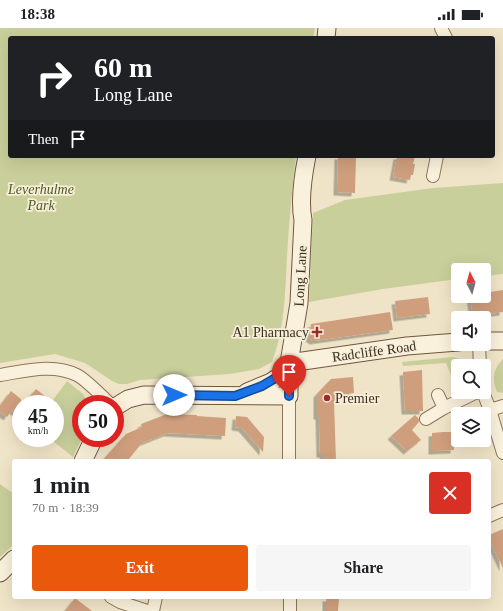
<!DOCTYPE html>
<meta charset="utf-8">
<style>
body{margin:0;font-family:"Times New Roman",serif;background:#f6f6f6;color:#202124;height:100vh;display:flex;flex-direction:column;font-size:15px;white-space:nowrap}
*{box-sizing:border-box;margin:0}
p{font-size:13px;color:#757577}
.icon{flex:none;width:22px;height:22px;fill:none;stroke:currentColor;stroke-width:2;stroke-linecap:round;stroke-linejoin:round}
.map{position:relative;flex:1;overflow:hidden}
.sheet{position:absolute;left:12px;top:431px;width:479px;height:140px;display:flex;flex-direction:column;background:#fff;border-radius:4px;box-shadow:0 4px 16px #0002}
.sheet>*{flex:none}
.guide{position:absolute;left:8px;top:8px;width:487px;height:122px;border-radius:4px;box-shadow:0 4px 16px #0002;background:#202124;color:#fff;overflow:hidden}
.needle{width:26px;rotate:354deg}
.fabs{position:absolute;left:451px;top:235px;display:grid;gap:8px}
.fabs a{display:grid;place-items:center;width:40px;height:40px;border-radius:4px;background:#fff;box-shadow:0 4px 16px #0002;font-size:20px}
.speed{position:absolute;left:12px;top:367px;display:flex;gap:8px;font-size:20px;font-weight:700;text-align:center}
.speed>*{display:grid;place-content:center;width:52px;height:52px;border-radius:50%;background:#fff;box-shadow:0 4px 16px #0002;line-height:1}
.speed small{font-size:10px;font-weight:400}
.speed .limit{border:6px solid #d22;background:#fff;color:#111}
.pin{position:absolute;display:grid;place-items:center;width:34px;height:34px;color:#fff;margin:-41px -17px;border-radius:50% 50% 50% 0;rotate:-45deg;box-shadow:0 0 4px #0007}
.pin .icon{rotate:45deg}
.me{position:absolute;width:44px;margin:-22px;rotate:90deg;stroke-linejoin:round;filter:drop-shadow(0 0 3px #0008)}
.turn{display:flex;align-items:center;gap:14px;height:84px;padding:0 20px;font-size:18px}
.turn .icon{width:52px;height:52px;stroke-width:2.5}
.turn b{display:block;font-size:28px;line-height:34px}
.then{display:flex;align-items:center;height:38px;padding:0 20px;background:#0003;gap:8px;font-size:15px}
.round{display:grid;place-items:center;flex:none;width:42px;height:42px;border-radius:4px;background:#f6f6f6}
.summary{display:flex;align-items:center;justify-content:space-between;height:68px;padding:0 20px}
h1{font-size:24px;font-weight:700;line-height:30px}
.cta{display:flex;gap:8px;margin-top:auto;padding:8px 20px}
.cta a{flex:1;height:46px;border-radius:4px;background:#ea580c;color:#fff;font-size:16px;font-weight:700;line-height:46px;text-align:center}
.cta a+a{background:#f6f6f6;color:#202124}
.status{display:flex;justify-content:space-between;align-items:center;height:28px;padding:0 20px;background:#fff;direction:ltr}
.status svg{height:11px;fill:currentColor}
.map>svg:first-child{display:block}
</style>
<div class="status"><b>18:38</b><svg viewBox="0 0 49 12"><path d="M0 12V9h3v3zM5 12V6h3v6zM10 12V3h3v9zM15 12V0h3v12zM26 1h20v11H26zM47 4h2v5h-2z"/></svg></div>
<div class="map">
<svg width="503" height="583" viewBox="0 0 503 583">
<defs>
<filter id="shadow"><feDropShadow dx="-3.5" dy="3.5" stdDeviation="0" flood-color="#0004"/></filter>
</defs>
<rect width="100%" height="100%" fill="#f0e4c8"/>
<path fill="#c9cf9b" d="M0 0H315L313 10H10V128H296C292 161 289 195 287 229 285 265 285 300 272 334L259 341 230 346 140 352 127 356H119L112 353 85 335 55 326 0 335Z
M503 155V246L484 248V242H458V251L383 261 309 274 313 185 345 172 433 160Z
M453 329 464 332 470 338H458L457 362 446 335 403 338 402 334Z
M503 331V365L497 364C492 352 493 340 503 331Z
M67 353 83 366 88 376H81L82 410 73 429 49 410H55V376H50Z
M0 456 14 466V516L0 529Z"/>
<path fill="#cf9f7d" filter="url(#shadow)" d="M338 128H356L355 165 337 164Z
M397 128H415L413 136H415L414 142 413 147H411L410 152 393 149Z
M503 262V284L473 288 470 268H484V265Z
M428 269 430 286 397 290 395 273Z
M390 284 393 302 313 313 309 310 311 296Z
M422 342 423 383H405L403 344Z
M353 349 354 365 340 367 334 373 336 433H323V426H320L319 388H317V366L331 351Z
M36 361 55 376H24Z
M11 363 21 371V388L12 382 7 389 0 384V378Z
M167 386 197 387V388L226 390 225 408 167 405 142 415 127 433H102L126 406 142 399 141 396Z
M415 387 419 391V394L412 402 421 412 407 423 391 408Z
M236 388 247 389 264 409 263 424 242 400 235 399Z
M443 404H454V422L432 423V405Z
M503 501V540L489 510V507Z
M75 570 92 583H65Z
M326 570H339L338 583H326Z"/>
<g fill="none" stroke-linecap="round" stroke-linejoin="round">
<g stroke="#8d765c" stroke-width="14">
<path id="street" d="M441 0 446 10
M433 148 437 128
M479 316 480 338
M0 347C25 343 53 335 77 347 85 351 103 369 110 376
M483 364 490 382 503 425
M438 367 444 380
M289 368V433
M490 382 503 378
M426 391 444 380 477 364
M489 488 503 482
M111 569 120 574 147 583
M290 569V583
M153 583 156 569"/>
</g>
<g stroke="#6f573f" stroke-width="19">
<path id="secondary" d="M326 10 327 0
M484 313H503
M289 335 407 318 458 314
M247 364 271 354 289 342
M115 379 128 371 144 367 289 368V335L299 275 303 192C299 172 303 148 307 128
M83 433 94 410
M0 545 14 531"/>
</g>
<use href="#street" stroke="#faf1dc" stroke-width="12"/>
<use href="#secondary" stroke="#faf1dc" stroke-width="17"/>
</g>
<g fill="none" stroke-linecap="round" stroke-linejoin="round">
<g stroke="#114b97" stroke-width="10">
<path id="route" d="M174 367 235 368 262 358 289 342V368"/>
</g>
<use href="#route" stroke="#1a73e8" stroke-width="7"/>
</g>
<g fill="#9e2a2b" stroke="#f7eed8" stroke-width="1.5">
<path d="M315 298h4v4h4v4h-4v4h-4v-4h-4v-4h4z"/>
<circle cx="327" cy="370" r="4"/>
</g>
<g text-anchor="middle" stroke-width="3.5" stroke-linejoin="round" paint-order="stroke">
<g font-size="14" font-style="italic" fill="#4d5a26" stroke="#f7eed8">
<text x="41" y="166">Leverhulme<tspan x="41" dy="16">Park</tspan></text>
</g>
<g font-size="14" fill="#3d2e20" stroke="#f7eed8">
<text transform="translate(300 248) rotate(-87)" y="5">Long Lane</text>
<text transform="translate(374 323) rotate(-8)" y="5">Radcliffe Road</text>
</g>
<g font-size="14" fill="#3d2e20" stroke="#f7eed8" text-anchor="end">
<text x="309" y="309">A1 Pharmacy</text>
<text x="335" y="375" text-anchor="start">Premier</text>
</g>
</g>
</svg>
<div class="fabs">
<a><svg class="needle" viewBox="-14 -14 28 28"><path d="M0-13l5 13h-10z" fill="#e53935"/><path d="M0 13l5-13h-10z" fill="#757577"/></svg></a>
<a><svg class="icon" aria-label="sound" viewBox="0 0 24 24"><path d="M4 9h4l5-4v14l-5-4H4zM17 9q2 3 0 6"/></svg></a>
<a><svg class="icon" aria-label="search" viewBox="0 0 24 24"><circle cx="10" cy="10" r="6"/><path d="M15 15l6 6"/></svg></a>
<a><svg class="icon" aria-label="layers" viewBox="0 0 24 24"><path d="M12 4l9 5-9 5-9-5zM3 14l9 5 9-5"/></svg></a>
</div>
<div class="speed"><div>45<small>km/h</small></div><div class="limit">50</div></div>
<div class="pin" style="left:289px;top:368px;background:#d93025"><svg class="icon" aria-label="arrive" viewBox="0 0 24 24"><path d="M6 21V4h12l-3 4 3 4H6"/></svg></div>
<svg class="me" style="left:174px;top:367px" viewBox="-20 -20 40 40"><circle r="19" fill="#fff"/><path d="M0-13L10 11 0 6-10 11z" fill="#1a73e8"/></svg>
<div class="guide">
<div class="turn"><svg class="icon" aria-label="right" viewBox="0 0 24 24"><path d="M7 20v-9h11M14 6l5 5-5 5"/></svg><div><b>60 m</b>Long Lane</div></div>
<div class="then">Then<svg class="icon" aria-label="arrive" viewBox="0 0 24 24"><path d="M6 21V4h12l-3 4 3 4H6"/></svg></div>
</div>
<section class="sheet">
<div class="summary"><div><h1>1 min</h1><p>70 m · 18:39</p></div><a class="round" style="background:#d93025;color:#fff"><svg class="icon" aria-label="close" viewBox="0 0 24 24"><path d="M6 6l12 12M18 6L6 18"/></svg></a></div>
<div class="cta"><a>Exit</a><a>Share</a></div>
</section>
</div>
